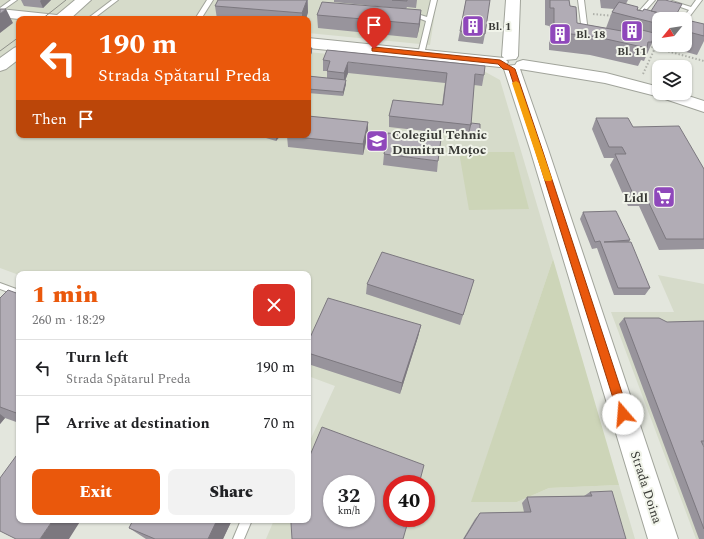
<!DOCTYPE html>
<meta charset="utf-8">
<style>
body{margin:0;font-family:Spectral,serif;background:#f2f2f2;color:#202124;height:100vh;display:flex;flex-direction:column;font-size:15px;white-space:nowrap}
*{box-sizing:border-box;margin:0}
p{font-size:13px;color:#757577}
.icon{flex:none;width:22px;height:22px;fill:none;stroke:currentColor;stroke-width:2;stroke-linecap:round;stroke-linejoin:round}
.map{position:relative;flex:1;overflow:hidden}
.details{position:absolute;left:16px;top:271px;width:295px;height:252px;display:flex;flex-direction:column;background:#fff;border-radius:8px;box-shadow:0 1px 3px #0004}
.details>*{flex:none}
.top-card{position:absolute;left:16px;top:16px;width:295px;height:122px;border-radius:8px;box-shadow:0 1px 3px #0004;background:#ea580c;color:#fff;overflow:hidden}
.needle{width:26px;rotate:240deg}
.fabs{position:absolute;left:652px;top:12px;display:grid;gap:8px}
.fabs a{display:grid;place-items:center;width:40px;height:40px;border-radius:8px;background:#fff;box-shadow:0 1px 3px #0004;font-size:20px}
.speed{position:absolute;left:323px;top:475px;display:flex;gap:8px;font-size:20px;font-weight:700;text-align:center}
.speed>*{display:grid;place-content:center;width:52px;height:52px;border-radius:50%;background:#fff;box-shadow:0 1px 3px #0004;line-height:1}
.speed small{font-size:10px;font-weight:400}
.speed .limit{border:6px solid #d22;background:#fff;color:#111}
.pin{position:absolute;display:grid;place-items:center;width:34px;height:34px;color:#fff;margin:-41px -17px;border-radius:50% 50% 50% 0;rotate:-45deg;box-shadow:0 0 4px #0007}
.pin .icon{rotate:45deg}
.me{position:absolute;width:44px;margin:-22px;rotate:342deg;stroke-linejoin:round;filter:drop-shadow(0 0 3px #0008)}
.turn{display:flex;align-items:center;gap:14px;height:84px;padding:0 16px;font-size:18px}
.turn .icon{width:52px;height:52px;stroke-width:2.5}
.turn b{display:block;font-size:28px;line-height:34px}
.then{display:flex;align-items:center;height:38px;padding:0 16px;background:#0003;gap:8px;font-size:15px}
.round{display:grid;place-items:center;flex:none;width:42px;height:42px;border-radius:8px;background:#f2f2f2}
.head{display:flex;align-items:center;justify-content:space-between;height:68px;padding:0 16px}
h1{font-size:24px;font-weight:800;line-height:30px;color:#ea580c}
.cta{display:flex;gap:8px;margin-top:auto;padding:8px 16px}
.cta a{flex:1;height:46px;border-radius:8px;background:#ea580c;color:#fff;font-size:16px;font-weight:800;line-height:46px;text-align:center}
.cta a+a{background:#f2f2f2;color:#202124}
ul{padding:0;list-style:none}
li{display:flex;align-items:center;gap:12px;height:56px;padding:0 16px;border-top:1px solid #e0e0e0}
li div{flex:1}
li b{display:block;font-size:15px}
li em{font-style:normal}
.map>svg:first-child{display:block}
</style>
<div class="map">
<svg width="704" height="539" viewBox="0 0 704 539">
<rect width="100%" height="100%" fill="#e3e6dd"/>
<path fill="#d6dbca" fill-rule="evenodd" d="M0 0H437L430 45 308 33V19H161L139 17 137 19H19V135H308V52L480 69 500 80 553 259 472 501 517 502 549 488 619 485 635 539H266L274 520H308V445L335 386 308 376V274L19 275 0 268ZM332 484H366V518H332ZM392 484H426V518H392Z
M658 275 704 284V539H696L611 312H674Z"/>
<path fill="#cdd5b8" d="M514 152 529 209 469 210 459 152Z
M553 259 619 485 549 488 517 502H471Z"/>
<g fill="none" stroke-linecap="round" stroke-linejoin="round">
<g stroke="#a1a49b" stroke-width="2">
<path id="lane" d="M11 0H17L0 12V8Z
M112 0H118L93 19H87Z
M207 0H213L201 19H195Z
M431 0H437L424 54 421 56 418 54 426 21 408 14 411 12 427 17Z
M578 0H584L588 32 585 34 582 32Z
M649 0H655L638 19H634V17Z
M661 0H669L691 7 696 0H702L687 20 685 21V19H682L689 10Z
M0 283 19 290V296L0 289Z
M241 520H252L244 539H233Z"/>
</g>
<g stroke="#a1a49b" stroke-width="2">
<path id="secondary" d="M75 0H91L70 19H19L0 17V9L57 15Z
M506 0H520L518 56 516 59 506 60 508 62 506 65 500 67 308 48V38L504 58 502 56Z
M19 46V59L6 69 0 71V58L14 48Z
M523 60 606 73 659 87V93H679L704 101V112L656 96 605 83 520 69 548 149 678 539H648L530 149 504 69 506 66 515 65 517 62Z"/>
</g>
<path stroke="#afb1aa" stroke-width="2" stroke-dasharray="1.5 2" stroke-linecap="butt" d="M593 14 614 16
M648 46 704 61
M643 74 655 48"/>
<use href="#lane" fill="#fff" fill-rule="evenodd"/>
<use href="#secondary" fill="#fff" fill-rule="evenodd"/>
<path stroke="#8e9089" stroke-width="1" d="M42 19 66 0
M0 51 19 37"/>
</g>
<path fill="#98949c" d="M21 0H51L43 8 24 6Z
M218 0H308V12L306 19H217L215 6Z
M329 0H417L416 8 407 7 406 9 334 2V0Z
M466 0 485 34 483 44 458 41Z
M545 0H569L570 6 577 23 606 28 612 12 614 9 601 8 600 0H628L626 4 659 19V44L652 43 644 61 641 60 638 66 590 55 549 50V26L545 25Z
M421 10 420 24 417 38 318 28 317 15Z
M685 22 690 24H704V41L697 55 661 45H685Z
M308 48H312V52L310 57H308Z
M323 60 484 75 482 86 474 85 471 123 480 133 479 137 389 127V116L442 105 445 83 348 73 345 80 346 84 343 96 308 93V76L327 78V71H323Z
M596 118 633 127 704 169V249L659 250 639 206H628L610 165 614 158H604L592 129Z
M368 122V133L363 155 288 147 287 136Z
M256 135H281L276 141Z
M384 154 438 161 437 172 383 165Z
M583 212 630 240 629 242 650 288 645 295H614L597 248 592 249 580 219Z
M474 280 460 325 366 294 367 284Z
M19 294V423L5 418 0 424V298Z
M624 318 667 322 704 321V445H703L704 447V539H699L619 324Z
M421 325 418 337 400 394 308 364V342Z
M590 492 626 539H463L475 519 480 513 524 512 522 503 527 497 584 496Z
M133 520H232L223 539H146L129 528Z"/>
<path fill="#7c787f" d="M41 0H51L43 8 40 1Z
M307 0 308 12 306 19H302V13Z
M6 9 13 23 0 33V14Z
M421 10 420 24 417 38Z
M312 48V52L310 57V54Z
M348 62V73L344 84V73Z
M346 80V84L343 96V92Z
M368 122V133L363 155V144Z
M278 135H281L276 141V137Z
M421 325 418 337 400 394 402 383Z
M0 414 5 418 0 424Z
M53 520H81L69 539H40Z
M217 520H232L223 539H208Z"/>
<path fill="#b1acb5" stroke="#7c787f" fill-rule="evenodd" d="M218 0H307L302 13 215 6Z
M392 0H407V1Z
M466 0H490L485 34 460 31Z
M550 0H569L570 6 576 7 577 23 633 33 634 28 654 33 652 42H648L647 48 597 37 554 32V8H550Z
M658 0H665L682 4 675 17 651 11Z
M322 2 421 10 419 24 317 15Z
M619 2 638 7 637 10 643 11 644 9 682 19H659V24L612 12Z
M0 9H6L0 14Z
M691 21 704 24V36L685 31V22L690 24Z
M308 48H312L310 54H308Z
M327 50 485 66 484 75 475 74 471 125 389 116 393 100 443 105 447 73 348 62 344 73 327 71 330 61 323 60Z
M308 76 346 80 343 92 308 89Z
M308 116 368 122 363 144 287 136V135H308Z
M596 118H628L633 127 679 126 704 169V239H666L645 195 634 196 615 154H626L622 147H609Z
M471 123 480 124V133L469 132Z
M388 133 441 139 438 161 384 154Z
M268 135H278L276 137Z
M616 211 630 240 604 242H631L650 288H618L600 241 595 242 583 212Z
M382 252 474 280 463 315 367 284Z
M8 290 19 294V414L0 407V298Z
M328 298 421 325 402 383 308 353V342Z
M624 318H659L667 322 704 321V441H701L704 447V529Z
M322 427 424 465 419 484H392V518H409L403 539H292L291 523 292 520H308V460ZM332 484H366V518H332Z
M19 452V520H53L40 539H16L0 531V478Z
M612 491 626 539H464L480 513 531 512 527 497 592 496 590 492Z
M133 520H217L208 539H155L129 528Z"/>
<path fill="#ea580c" stroke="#983908" d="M374 47 500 60 515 69 542 149 629 414 627 417 623 419 619 417 618 414 535 149 509 70 503 69 498 64 372 51V48Z"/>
<path fill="#f59e0b" d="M516 81 519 83 552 179 551 181H545L544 179 512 83Z"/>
<defs>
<g id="building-square" transform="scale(1.15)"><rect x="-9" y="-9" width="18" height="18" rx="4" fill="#8f48bb" stroke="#f1f4ea"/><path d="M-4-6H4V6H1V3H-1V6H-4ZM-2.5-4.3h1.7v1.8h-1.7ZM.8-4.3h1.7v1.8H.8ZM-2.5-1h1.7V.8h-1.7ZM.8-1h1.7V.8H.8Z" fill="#fff"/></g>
<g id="school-square" transform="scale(1.15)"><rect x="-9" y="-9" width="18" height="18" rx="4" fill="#8f48bb" stroke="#f1f4ea"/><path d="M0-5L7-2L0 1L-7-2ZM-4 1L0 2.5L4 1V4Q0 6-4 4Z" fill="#fff"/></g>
<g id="supermarket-square" transform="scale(1.15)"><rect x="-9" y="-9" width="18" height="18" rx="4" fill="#8f48bb" stroke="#f1f4ea"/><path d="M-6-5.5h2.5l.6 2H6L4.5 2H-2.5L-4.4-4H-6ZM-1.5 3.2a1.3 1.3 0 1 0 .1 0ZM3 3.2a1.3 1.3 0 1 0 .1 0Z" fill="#fff"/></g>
</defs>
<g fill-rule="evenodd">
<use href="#building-square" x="473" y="26"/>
<use href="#building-square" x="632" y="31"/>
<use href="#building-square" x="560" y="34"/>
<use href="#school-square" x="377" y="141"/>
<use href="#supermarket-square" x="664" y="197"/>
</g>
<g text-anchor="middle" stroke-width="4" stroke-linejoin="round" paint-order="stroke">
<g font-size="11" font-weight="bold" fill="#383935" stroke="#f1f4ea" text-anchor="start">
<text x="488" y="30">Bl. 1</text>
<text x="576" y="38">Bl. 18</text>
<text x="632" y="55" text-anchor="middle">Bl. 11</text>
</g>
<g font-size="13" font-weight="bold" fill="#383935" stroke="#f1f4ea" text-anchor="start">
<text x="392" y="139">Colegiul Tehnic<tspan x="392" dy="15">Dumitru Moțoc</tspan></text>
<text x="648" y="202" text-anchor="end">Lidl</text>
</g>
<g font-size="13" fill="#383935" stroke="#f1f4ea">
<text transform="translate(647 487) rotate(72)" y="5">Strada Doina</text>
</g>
</g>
</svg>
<div class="fabs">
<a><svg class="needle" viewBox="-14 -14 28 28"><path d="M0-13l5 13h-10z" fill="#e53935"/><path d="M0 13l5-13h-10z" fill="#757577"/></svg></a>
<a><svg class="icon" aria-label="layers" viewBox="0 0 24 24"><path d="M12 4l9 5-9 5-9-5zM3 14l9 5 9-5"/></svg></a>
</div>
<div class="speed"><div>32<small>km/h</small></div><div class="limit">40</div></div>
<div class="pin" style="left:374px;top:49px;background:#d93025"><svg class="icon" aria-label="arrive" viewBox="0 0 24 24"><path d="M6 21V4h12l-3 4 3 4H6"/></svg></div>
<svg class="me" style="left:623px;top:414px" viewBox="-20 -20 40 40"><circle r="19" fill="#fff"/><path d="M0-13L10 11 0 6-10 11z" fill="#ea580c"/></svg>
<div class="top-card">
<div class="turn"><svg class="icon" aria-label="left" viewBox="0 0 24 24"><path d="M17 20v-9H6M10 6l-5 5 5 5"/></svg><div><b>190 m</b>Strada Spătarul Preda</div></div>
<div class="then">Then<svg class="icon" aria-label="arrive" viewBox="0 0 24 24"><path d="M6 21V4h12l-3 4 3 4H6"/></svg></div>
</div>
<section class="details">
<div class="head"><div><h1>1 min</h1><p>260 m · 18:29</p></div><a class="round" style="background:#d93025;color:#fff"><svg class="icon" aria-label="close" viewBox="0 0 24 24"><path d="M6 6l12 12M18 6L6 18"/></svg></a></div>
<ul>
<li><svg class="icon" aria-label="left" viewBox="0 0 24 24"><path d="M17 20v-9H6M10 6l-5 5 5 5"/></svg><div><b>Turn left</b><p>Strada Spătarul Preda</p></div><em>190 m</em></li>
<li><svg class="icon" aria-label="arrive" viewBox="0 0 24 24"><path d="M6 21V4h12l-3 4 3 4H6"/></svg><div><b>Arrive at destination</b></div><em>70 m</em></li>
</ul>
<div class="cta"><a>Exit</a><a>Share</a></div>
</section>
</div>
